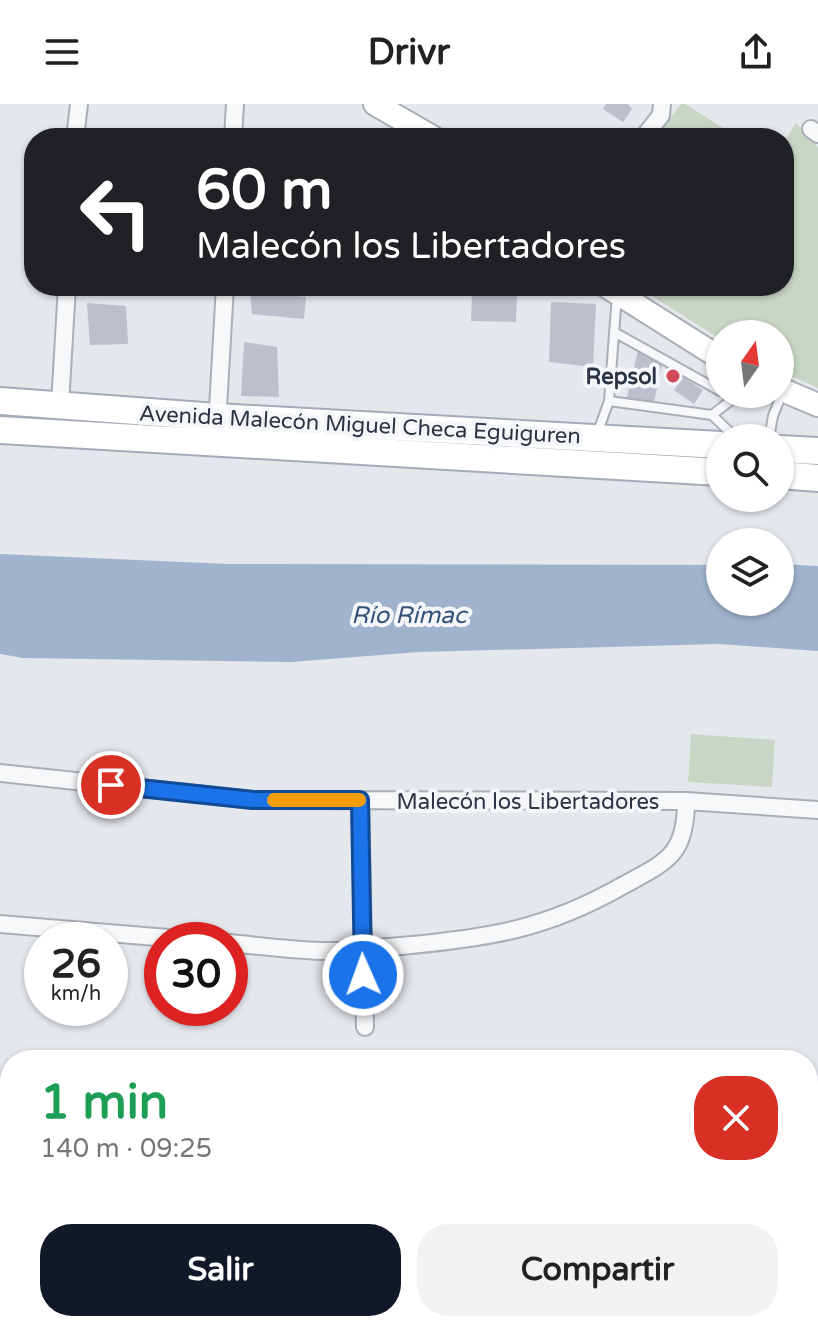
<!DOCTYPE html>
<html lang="es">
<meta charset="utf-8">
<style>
body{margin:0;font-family:"Varela Round",sans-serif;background:#f2f2f2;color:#222;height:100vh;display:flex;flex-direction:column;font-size:30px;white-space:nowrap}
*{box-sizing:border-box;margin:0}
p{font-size:26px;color:#767676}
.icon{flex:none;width:44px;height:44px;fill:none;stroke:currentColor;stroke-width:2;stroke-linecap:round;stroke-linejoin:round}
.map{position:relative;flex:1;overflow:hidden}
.sheet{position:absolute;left:0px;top:946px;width:818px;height:282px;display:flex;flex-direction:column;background:#fff;border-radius:32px 32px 0 0;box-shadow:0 2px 6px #0004}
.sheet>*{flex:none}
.top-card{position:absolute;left:24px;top:24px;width:770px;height:168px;border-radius:32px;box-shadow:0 2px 6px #0004;background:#202124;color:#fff;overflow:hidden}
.needle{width:52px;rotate:14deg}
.buttons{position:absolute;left:706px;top:216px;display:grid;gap:16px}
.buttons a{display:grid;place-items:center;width:88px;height:88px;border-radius:50%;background:#fff;box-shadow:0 2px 6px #0004;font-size:40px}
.speed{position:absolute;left:24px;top:818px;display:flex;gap:16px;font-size:40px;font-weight:700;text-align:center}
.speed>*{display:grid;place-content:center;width:104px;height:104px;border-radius:50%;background:#fff;box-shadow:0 2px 6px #0004;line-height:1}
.speed small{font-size:20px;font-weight:400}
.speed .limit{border:12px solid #d22;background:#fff;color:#111}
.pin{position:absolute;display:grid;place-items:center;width:68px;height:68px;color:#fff;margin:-34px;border:4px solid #fff;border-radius:50%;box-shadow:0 2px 8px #0007}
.me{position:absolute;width:88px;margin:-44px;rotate:358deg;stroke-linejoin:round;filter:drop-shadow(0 0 6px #0008)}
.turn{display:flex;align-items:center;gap:28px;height:168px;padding:0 40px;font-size:36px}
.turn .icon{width:104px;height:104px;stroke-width:2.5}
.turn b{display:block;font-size:56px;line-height:68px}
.round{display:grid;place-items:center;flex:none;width:84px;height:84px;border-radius:32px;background:#f2f2f2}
.head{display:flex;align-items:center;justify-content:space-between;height:136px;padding:0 40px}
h1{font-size:48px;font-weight:800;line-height:60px;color:#1e9e55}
.button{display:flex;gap:16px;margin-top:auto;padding:16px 40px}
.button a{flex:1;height:92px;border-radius:32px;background:#111827;color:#fff;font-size:32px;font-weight:800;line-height:92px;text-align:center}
.button a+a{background:#f2f2f2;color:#222}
header{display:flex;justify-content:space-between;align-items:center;height:104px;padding:0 40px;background:#fff;font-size:36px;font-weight:800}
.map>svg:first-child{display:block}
</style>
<header><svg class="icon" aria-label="menu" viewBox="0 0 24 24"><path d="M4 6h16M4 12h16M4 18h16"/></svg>Drivr<svg class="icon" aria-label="share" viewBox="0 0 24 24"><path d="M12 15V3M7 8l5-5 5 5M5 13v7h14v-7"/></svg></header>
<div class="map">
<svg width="818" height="1227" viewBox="0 0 818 1227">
<rect width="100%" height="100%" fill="#e4e7ec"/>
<path fill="#c9d6c5" d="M681 0H685L739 34H655Z
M796 19 818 43V284L780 267V230H720V235L636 182H784V38Z
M691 630 775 636 772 683 688 678Z"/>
<path fill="#9fb4cc" d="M0 450 229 460 720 461V498H780V460L818 462V547L719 540 419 548 291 558 23 554 0 550Z"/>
<path fill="#bbc0ca" d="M606 0H628L632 5 623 18 603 5Z
M250 188 306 193 304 215 252 210Z
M472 188 517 189 516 218 471 217Z
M551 198 596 200 593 263 549 258Z
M87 199 126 202 128 240 90 241Z
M244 238 277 243 279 293 241 292Z
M639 242 663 257 653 302 626 297Z
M683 273 703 286 694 300 674 286Z"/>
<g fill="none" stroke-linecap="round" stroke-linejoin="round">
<g stroke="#a9aeb7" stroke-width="12">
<path id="lane" d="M614 228 720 287
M726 290 734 294 745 290
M609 297 712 311 736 334
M712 311 734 294
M597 330 609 297 617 190
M769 334 773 312 783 287"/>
</g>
<g stroke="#a9aeb7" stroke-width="20">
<path id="street" d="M811 25 818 30
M75 34 79 0
M233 34 235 0
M643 34 661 11 662 0
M60 301 67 182
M217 322 225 182
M0 669 253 696 686 697 818 706
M360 696 365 923
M0 820 192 836
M230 839C260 842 291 846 321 847 347 848 375 844 401 842 487 834 545 826 622 782 666 758 686 752 686 697"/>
</g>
<g stroke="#a9aeb7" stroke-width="26">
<path id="secondary" d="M375 0 434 34
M606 182 720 254
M780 285 818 301"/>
</g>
<g stroke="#a3abb8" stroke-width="30">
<path id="primary" d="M0 297 217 313 720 341
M0 326 720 368
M780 345 818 347
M780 371 818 374"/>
</g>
<use href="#lane" stroke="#f7f8fa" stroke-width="8"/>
<use href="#street" stroke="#f7f8fa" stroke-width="16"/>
<use href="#secondary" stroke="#fff" stroke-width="22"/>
<use href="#primary" stroke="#fff" stroke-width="26"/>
</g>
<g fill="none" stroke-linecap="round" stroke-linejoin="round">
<g stroke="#114b97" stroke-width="20">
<path id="route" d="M111 681 253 696H360L363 871"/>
</g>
<use href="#route" stroke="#1a73e8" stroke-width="14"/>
<path stroke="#f59e0b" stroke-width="14" d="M274 696H359"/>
</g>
<circle fill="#d1495b" stroke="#f4f6f9" stroke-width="3" cx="673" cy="272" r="8"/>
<g text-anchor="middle" stroke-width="8" stroke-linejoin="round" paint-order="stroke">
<g font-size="22" font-weight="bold" fill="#2b3445" stroke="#f4f6f9" text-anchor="end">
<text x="657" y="280">Repsol</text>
</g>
<g font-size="22" fill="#2b3445" stroke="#f4f6f9">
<text transform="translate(360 320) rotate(3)" y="8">Avenida Malecón Miguel Checa Eguiguren</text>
<text x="528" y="705">Malecón los Libertadores</text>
</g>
<g font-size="24" font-style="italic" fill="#34527a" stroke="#f4f6f9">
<text x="409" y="519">Río Rímac</text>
</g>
</g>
</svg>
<div class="buttons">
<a><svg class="needle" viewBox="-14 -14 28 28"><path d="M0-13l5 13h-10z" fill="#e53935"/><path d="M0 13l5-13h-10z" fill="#767676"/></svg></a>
<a><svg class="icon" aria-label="search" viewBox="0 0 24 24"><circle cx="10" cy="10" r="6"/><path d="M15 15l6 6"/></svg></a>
<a><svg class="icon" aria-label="layers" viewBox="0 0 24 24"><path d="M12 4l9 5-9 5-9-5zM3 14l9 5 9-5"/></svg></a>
</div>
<div class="speed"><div>26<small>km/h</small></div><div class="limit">30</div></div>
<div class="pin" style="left:111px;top:681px;background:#d93025"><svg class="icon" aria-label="arrive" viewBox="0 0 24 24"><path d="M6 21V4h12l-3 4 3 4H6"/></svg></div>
<svg class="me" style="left:363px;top:871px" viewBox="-20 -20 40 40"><circle r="17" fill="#1a73e8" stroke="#fff" stroke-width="3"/><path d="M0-11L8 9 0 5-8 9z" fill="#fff"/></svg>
<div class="top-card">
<div class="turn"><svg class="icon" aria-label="left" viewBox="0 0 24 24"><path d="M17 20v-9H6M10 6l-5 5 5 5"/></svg><div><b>60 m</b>Malecón los Libertadores</div></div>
</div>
<section class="sheet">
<div class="head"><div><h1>1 min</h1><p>140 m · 09:25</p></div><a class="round" style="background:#d93025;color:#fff"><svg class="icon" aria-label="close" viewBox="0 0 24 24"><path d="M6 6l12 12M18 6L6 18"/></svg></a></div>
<div class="button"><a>Salir</a><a>Compartir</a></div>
</section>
</div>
